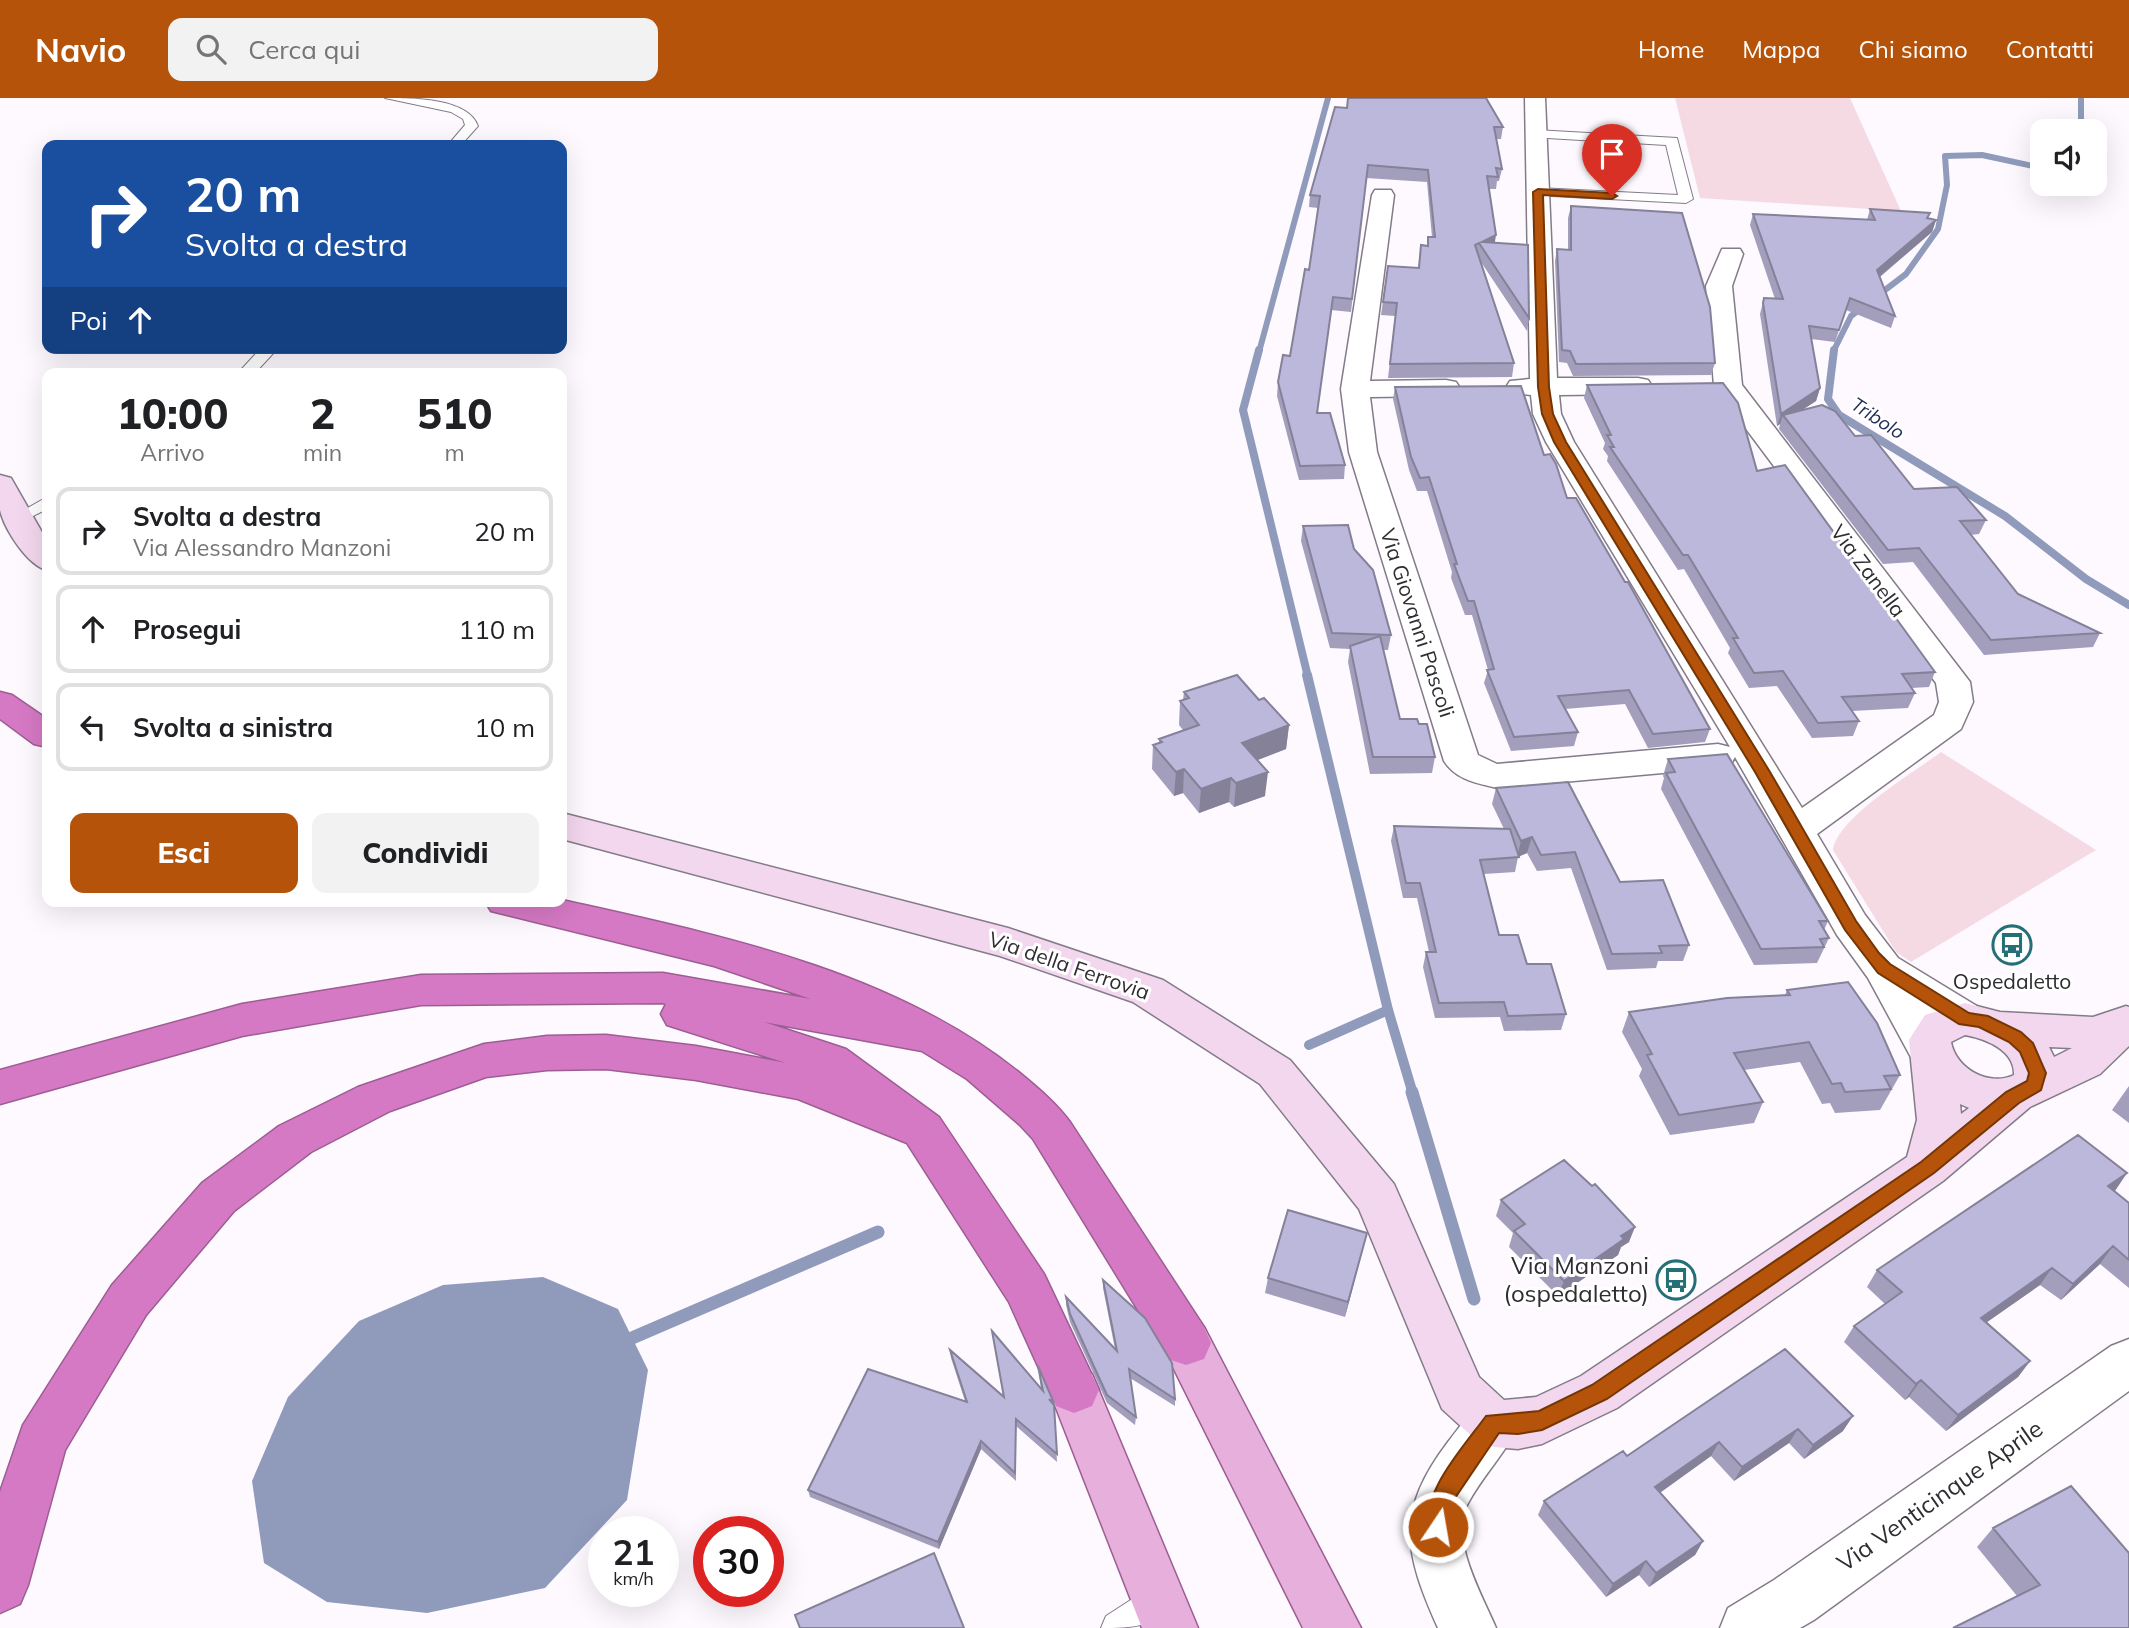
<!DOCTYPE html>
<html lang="it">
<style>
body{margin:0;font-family:Mulish,sans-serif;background:#f2f2f2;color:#202124;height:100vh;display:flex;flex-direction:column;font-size:26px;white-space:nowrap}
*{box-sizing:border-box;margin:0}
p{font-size:23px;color:#757577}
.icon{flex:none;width:38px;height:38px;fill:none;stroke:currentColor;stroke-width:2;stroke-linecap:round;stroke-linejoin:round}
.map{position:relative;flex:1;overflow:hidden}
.drawer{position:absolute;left:42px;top:270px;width:525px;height:539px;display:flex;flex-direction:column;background:#fff;border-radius:14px;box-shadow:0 7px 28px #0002}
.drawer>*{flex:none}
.top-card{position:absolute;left:42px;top:42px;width:525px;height:214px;border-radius:14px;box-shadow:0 7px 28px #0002;background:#1a4fa0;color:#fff;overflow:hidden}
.buttons{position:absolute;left:2030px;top:21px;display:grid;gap:14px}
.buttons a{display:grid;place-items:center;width:77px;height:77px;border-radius:14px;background:#fff;box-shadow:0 7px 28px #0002;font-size:35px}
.speed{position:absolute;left:588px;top:1418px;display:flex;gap:14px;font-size:35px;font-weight:700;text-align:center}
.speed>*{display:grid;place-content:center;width:91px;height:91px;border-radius:50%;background:#fff;box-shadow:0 7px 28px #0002;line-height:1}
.speed small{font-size:18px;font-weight:400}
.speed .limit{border:10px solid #d22;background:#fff;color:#111}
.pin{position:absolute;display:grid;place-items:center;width:60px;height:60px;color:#fff;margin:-72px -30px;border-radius:50% 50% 50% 0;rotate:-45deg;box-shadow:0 0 7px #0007}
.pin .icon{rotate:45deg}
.me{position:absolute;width:77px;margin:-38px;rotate:12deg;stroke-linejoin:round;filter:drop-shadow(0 0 5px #0008)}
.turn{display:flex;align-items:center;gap:24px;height:147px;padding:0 28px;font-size:32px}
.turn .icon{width:91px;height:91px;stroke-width:2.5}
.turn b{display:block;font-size:49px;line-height:60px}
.then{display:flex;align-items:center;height:66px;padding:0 28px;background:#0003;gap:14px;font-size:26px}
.eta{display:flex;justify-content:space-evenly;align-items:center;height:119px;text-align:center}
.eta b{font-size:42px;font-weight:800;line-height:49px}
.cta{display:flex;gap:14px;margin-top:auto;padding:14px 28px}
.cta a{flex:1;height:80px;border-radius:14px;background:#b45309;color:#fff;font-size:28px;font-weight:800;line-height:80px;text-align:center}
.cta a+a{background:#f2f2f2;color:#202124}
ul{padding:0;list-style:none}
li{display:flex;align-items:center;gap:21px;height:88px;margin:0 14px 10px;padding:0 14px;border:4px solid #e0e0e0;border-radius:14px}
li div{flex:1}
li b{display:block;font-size:26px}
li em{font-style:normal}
header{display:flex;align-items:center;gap:42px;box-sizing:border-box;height:98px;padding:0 35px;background:#b45309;color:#fff}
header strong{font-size:33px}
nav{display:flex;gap:38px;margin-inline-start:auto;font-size:24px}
.search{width:490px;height:63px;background:#f2f2f2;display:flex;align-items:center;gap:18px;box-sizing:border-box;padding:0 24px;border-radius:14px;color:#757577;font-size:26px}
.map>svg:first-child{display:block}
</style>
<header>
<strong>Navio</strong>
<div class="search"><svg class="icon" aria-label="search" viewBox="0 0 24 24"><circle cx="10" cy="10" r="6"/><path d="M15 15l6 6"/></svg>Cerca qui</div>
<nav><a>Home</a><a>Mappa</a><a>Chi siamo</a><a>Contatti</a></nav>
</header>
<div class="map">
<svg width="2129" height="1530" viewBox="0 0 2129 1530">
<rect width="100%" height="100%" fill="#fdf9ff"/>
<path fill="#f5dae3" d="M1675 0H1850L1901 113 1700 100Z
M1941 654 2096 752 1911 864 1896 854 1833 752C1838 719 1913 675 1941 654Z"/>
<path fill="#909bbc" d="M543 1179 618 1211 648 1272 627 1402 545 1490 427 1515 327 1504 264 1465 252 1383 288 1299 359 1223 443 1187Z"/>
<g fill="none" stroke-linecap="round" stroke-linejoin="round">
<path stroke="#909bbc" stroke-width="6" d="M2081 0V33
M1259 254 1328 0
M1833 254 1851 218 1906 176 1938 131 1947 87 1945 58 1982 57 2042 70"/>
<path stroke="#909bbc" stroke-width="8" d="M1259 252 1243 312 1308 579
M1834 252 1828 301 1839 317 2005 418 2086 481 2129 507"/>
<path stroke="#909bbc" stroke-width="10" d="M1307 577 1388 912 1413 996
M1309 947 1388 912"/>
<path stroke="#909bbc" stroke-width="13" d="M1412 994 1474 1201
M632 1240 878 1134"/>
<g stroke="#837b88" stroke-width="2">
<path id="lane" d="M385 0C412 0 468 0 478 28L461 47H448L465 27 463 21 451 14Z
M1535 32 1677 40 1693 101 1686 105 1533 97V91L1538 90 1678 97 1666 47 1530 39V33Z
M261 250H278L255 275H238Z
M47 399V411L19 425 10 420Z
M1157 1485 1169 1489 1173 1501C1160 1530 1131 1530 1101 1530L1106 1518Z"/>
</g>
<g stroke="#837b88" stroke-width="3">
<path id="street" d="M1525 0H1545L1557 280H1638L1648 282 1652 288 1648 294 1638 296 1559 297 1561 316 1574 344 1802 710 1934 617 1939 604 1936 585 1714 288 1706 188 1722 151H1740L1743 156 1732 188 1742 287 1970 584 1973 604 1961 631 1817 736 1865 817 1898 860 1980 910 1986 921 1980 932 1965 937 1933 922 1949 951 1943 963 1928 968 1913 963 1868 880 1837 837 1735 659 1731 666 1718 670 1497 690C1477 685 1456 682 1444 663L1349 354 1341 291 1372 97 1375 92H1391L1394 97 1370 283 1446 282 1456 284 1460 290 1456 296 1446 298 1370 299 1377 354 1478 657 1497 666 1718 646 1730 649 1546 344 1533 316 1531 297 1510 295 1506 289 1510 283 1530 281Z
M2129 1241V1293L1814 1522 1800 1530H1720L1728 1510 1774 1482 2111 1248Z
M1494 1301 1512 1308 1520 1325C1506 1355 1482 1378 1467 1407 1449 1441 1483 1499 1496 1530H1438C1404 1454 1395 1414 1448 1344 1462 1326 1472 1310 1494 1301Z"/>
</g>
<g stroke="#837b88" stroke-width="3">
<path id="secondary" d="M0 377 11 380 47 443V472C28 468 4 431 0 412 0 401 0 388 0 377Z
M562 715 1008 830 1163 882 1290 962 1394 1086 1479 1279 1504 1302 1536 1299 1581 1278 1907 1059 1917 1022 1909 942 1925 917 1965 905 2000 914 2093 919 2126 908 2129 909V948L2100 976 2030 1009 1943 1083 1617 1310 1542 1346 1518 1351 1494 1349 1476 1342 1442 1311 1359 1111 1260 986 1133 904 1000 858 562 741ZM1965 937C1986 941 2015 952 2014 977 1989 989 1956 971 1951 944ZM2049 949 2072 950 2054 959ZM1960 1006 1969 1010 1961 1016Z"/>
</g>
<g stroke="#9c5e92" stroke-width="3">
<path id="primary" d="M1186 1223 1204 1229 1361 1530H1303L1161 1245 1168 1229Z
M1074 1269 1092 1276 1198 1530H1142L1049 1292 1056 1276Z"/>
</g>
<g stroke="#9c5e92" stroke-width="3">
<path id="highway" d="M0 594 12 597 47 621V649L34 646 0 621Z
M562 802C718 837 893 872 1021 976 1039 991 1056 1005 1070 1024L1204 1229 1211 1245 1204 1261 1186 1267 1168 1261 1033 1041 1020 1027 967 981 922 953 764 924 846 951 939 1019 1044 1176 1099 1292 1092 1308 1074 1315 1056 1308 1009 1204 907 1045 798 1001 696 982 606 971 547 972 486 979 390 1013 311 1054 234 1113 146 1217 65 1352 28 1487 20 1506 0 1515V1394L23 1327 112 1187 202 1085 279 1028 358 989 484 946 547 938 606 937 696 948 786 965 667 927 661 916 666 906 663 905 421 907 242 938 0 1006V972L242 906 421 877 663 875 811 901 714 868 491 813 485 803Z"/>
</g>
<use href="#lane" fill="#fff" fill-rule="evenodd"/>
<use href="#street" fill="#fff" fill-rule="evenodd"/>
<use href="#secondary" fill="#f3d7ee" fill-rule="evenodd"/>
<use href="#primary" fill="#e6afdc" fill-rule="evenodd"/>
<use href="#highway" fill="#d679c5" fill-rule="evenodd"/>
</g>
<path fill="#a29ebc" d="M1335 9 1503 29 1501 41H1496L1502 71 1499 83H1497L1496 91H1489L1495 145 1529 220 1527 233 1481 164 1514 265 1512 279 1388 280 1395 218 1381 217 1388 168 1418 170 1421 147 1427 148 1428 139H1432L1427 84 1366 80 1351 214 1331 212 1317 315 1345 367 1344 381 1299 382 1277 298 1278 284 1290 258 1309 172 1318 110 1309 109 1310 97Z
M1571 108 1715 265 1711 277 1573 278 1567 265 1559 264 1555 163 1557 151 1568 152V120Z
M1870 111 1928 120 1936 122 1932 134 1880 179 1895 218 1891 230 1846 212 1835 244 1811 241 1820 290 1816 303 1802 312 1855 338 1914 391 1986 422 1979 436 1970 437 2018 496 2100 535 2093 549 1984 557 1913 464 1883 466 1779 331 1780 326 1777 328 1760 216 1764 200 1775 201 1750 127 1753 116 1867 122Z
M1587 287 1757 373 1935 574 1929 589 1911 590 1915 595 1908 610 1852 613 1859 623 1853 638 1812 640 1777 588 1749 590 1728 555 1730 550 1684 471 1678 472 1607 363 1608 358 1603 351 1605 345 1584 300Z
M1395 289 1544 357 1567 400 1710 631 1705 644 1648 650 1625 606 1565 611 1578 634 1574 648 1511 653 1484 585 1488 572 1472 517H1465L1451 480 1452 474 1427 393H1417L1409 372 1393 301Z
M1303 428 1354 451 1391 537 1388 552H1383L1400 621 1419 626 1435 659 1432 675 1370 676 1348 564 1350 551 1330 550 1301 443Z
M1184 594 1259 602 1289 627 1286 651 1257 662 1265 698 1234 709 1229 704 1199 715 1183 695 1174 698 1152 671 1153 647 1159 645V641L1183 632 1179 627 1180 603 1183 602Z
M1668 661 1828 823 1824 832 1829 840 1817 865 1754 867 1661 691 1664 680 1663 678Z
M1496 690 1620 784 1689 847 1683 863H1658L1656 870 1607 872 1571 770 1537 773 1527 755 1518 759 1515 774 1484 776 1499 837 1527 866 1566 916 1561 932 1504 933 1500 919 1435 920 1423 869 1426 854H1429L1417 800H1403L1391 743 1394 728 1504 731 1492 706Z
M1787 892 1900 977 1880 1012 1835 1015 1830 1005 1822 1006 1800 964 1744 972 1763 1004 1754 1025 1670 1037 1639 978 1642 971 1622 934 1629 914 1785 897Z
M2129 988V1025L2112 1012Z
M2114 1093 2129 1105V1190L2100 1166 2061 1202 2040 1187 1987 1224 2030 1263 2018 1279 1946 1333 1909 1299 1905 1302 1844 1244 1854 1228 1885 1206 1867 1189 1877 1172Z
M1501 1102 1629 1144 1621 1149 1618 1157 1558 1198 1509 1149 1513 1135 1496 1118Z
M1367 1135 1345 1219 1265 1195 1268 1180Z
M1103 1182 1175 1301V1308L1130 1280 1136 1319 1135 1327 1107 1305 1070 1224 1066 1207V1199L1115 1251 1103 1190Z
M992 1233 1041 1291 1038 1268 1054 1305 1057 1364 1016 1328V1383L981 1351 939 1451 810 1399 808 1392 965 1303 951 1260 950 1252 1003 1298Z
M1785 1251 1843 1333 1804 1361 1789 1345 1734 1383 1711 1358 1660 1395 1703 1443 1695 1457 1649 1489 1639 1477 1606 1499 1538 1417 1544 1403 1627 1358Z
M1993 1430 2129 1455 2017 1498 1977 1449Z"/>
<path fill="#848199" d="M1936 122 1932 134 1873 184 1877 172Z
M1496 137 1494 150 1482 144Z
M1820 290 1816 303 1787 322 1783 317 1780 326 1777 328 1781 316Z
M1289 627 1286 651 1240 669 1242 645Z
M1184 671 1183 695 1174 698 1176 674Z
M1268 674 1265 698 1234 709 1236 685Z
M1231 680 1229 704 1199 715 1201 691Z
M1532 739 1527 755 1517 759 1521 743Z
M2127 1075 2115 1093 2095 1105 2108 1088Z
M1635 1129 1629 1144 1621 1149 1618 1157 1558 1198 1564 1183 1621 1138Z
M1367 1135 1363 1150 1345 1219 1348 1204Z
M2113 1148 2100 1166 2061 1202 2073 1186Z
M2052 1170 2040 1187 1970 1236 1981 1220Z
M2030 1263 2018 1279 1946 1333 1958 1317Z
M1921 1282 1909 1299 1905 1302 1916 1286Z
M1853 1318 1843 1333 1804 1361 1813 1347Z
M1798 1331 1789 1345 1734 1383 1742 1369Z
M981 1343V1351L939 1451 938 1444Z
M1719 1344 1711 1358 1648 1403 1655 1389Z
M1703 1443 1695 1457 1649 1489 1656 1475Z
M1646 1463 1639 1477 1606 1499 1613 1486Z"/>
<path fill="#bcb8db" stroke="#848199" stroke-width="2" d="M1348 0H1486L1503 29H1494L1502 71 1496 70 1498 79 1487 78 1496 137 1482 144 1528 147 1529 220 1479 145 1475 147 1514 265 1390 266 1397 205 1383 204 1388 168 1419 170 1421 147 1428 148V139H1435L1428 72 1368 67 1352 201 1333 199 1317 315H1330L1345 367 1300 368 1278 284 1283 257 1290 258 1305 171 1309 172 1320 98 1310 97 1335 9 1347 10Z
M1571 108 1682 115 1710 209 1715 265 1576 266 1570 253 1562 252 1557 151 1571 152Z
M1870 111 1930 115 1927 120 1936 122 1877 172 1895 218 1850 200 1839 232 1809 228 1820 290 1781 316 1763 205 1764 200 1783 201 1753 116 1875 122Z
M1723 285 1738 305 1757 373 1785 367 1935 574 1902 576 1915 595 1842 599 1859 623 1818 625 1783 573 1754 575 1733 540H1738L1688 457H1683L1610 349H1614L1607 337H1611L1587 287Z
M1521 288 1544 357 1550 356 1556 366 1567 400H1576L1625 484H1628L1710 631 1653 636 1629 592 1558 598 1578 634 1514 639 1487 572 1494 571 1474 503H1468L1454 466H1457L1429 379 1420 380 1411 359 1395 289Z
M1822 307 1835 313 1855 338 1871 337 1914 391 1957 389 1986 422 1960 423 2018 496 2100 535 1991 542 1919 450 1888 452 1783 317Z
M1348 427 1354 451 1373 472 1391 537 1332 535 1303 428Z
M1380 538 1400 621H1417L1419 626H1427L1435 659H1373L1350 548Z
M1237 577 1259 602 1264 600 1289 627 1242 645 1268 674 1236 685 1231 680 1201 691 1184 671 1176 674 1153 647 1162 644 1159 641 1199 627 1180 603 1189 600 1184 594Z
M1727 656 1828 823H1819L1829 840 1820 841 1824 849 1761 851 1666 675 1675 674 1668 661Z
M1568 684 1620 784 1663 782 1689 847 1659 848 1662 855 1612 856 1575 754 1541 757 1532 739 1521 743 1496 690Z
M1394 728 1510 731 1519 759 1480 762 1499 837H1518L1527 866H1551L1566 916 1508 918 1504 904 1439 905 1426 854H1436L1420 785H1406Z
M1848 884 1877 925 1900 977 1884 978 1891 991 1845 994 1841 985 1832 986 1809 944 1734 955 1763 1004 1679 1017 1647 957 1652 956 1629 914 1727 900 1790 897 1787 892Z
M2078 1037 2127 1075 2108 1088 2129 1105V1162L2113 1148 2073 1186 2052 1170 1981 1220 2030 1263 1958 1317 1921 1282 1916 1286 1854 1228 1902 1194 1877 1172Z
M1564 1062 1592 1088 1595 1086 1635 1129 1621 1138 1624 1141 1564 1183 1514 1133 1525 1126 1501 1102Z
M1288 1112 1367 1135 1348 1204 1268 1180Z
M1103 1182 1145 1220 1172 1265 1175 1301 1129 1271 1136 1319 1107 1297 1070 1216 1066 1199 1117 1253Z
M992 1233 1043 1293 1038 1268 1054 1305 1049 1301 1054 1307 1057 1356 1016 1321 1015 1375 981 1343 938 1444 808 1392 868 1271 967 1304 950 1252 1004 1299Z
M1785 1251 1853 1318 1813 1347 1798 1331 1742 1369 1719 1344 1655 1389 1703 1443 1656 1475 1646 1463 1613 1486 1544 1403 1623 1353 1627 1358Z
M2071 1388 2129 1455V1530H1953L2040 1487 1993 1430Z
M934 1455 964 1530H800L795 1517Z"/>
<path fill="#b45309" stroke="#753606" stroke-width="2" d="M1538 91 1612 95 1617 98 1612 101 1543 97 1549 289 1553 316 1566 344 1770 674 1856 823 1879 855 1890 866 1969 915 1988 918 2021 934 2033 945 2046 975 2041 992 2019 1005 1934 1075 1607 1301 1542 1332 1518 1336 1499 1335 1451 1406 1446 1436 1438 1439 1431 1436C1415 1400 1466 1346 1486 1318L1539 1313 1592 1287 1921 1064 2006 994 2027 983 2029 975 2020 954 2009 944 1979 929 1959 926 1878 875 1845 832 1755 674 1554 344 1542 316 1538 289 1533 94Z"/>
<defs>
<g id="bus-ring" transform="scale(2.0125)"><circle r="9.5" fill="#fff" stroke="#256f77" stroke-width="1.5"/><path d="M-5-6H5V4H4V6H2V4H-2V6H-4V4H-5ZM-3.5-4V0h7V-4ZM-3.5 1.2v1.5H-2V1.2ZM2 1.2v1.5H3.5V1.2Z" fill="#256f77"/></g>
</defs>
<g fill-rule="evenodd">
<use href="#bus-ring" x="2012" y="847"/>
<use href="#bus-ring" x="1676" y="1182"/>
</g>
<g text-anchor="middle" stroke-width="6" stroke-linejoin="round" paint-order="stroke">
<g font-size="19" font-style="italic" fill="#202d58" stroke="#fff">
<text transform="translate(1878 320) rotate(33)" y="7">Tribolo</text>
</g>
<g font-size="21" fill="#302d32" stroke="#fff">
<text transform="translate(1868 473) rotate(53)" y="7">Via Zanella</text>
<text transform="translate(1417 525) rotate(72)" y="7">Via Giovanni Pascoli</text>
<text transform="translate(1069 868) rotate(19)" y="7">Via della Ferrovia</text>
</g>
<g font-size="21" fill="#302d32" stroke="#fff">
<text x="2012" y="891">Ospedaletto</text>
</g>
<g font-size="24" fill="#302d32" stroke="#fff" text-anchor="end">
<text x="1649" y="1176">Via Manzoni<tspan x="1649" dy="28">(ospedaletto)</tspan></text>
</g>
<g font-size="24" fill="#302d32" stroke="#fff">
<text transform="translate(1940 1398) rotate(-35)" y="8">Via Venticinque Aprile</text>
</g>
</g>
</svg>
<div class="buttons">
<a><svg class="icon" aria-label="sound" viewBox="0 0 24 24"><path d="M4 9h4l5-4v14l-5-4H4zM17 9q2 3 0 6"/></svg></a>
</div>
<div class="speed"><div>21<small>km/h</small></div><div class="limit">30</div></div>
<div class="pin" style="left:1612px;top:98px;background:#d93025"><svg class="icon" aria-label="arrive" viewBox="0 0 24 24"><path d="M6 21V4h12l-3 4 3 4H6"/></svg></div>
<svg class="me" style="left:1438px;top:1429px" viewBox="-20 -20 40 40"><circle r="17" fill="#b45309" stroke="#fff" stroke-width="3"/><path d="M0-11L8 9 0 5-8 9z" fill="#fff"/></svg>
<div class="top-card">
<div class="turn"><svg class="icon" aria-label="right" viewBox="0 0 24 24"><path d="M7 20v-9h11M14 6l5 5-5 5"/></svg><div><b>20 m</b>Svolta a destra</div></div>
<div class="then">Poi<svg class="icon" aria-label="ahead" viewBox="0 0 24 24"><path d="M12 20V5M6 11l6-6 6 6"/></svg></div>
</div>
<section class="drawer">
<div class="eta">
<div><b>10:00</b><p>Arrivo</p></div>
<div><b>2</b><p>min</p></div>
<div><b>510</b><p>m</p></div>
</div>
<ul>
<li><svg class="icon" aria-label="right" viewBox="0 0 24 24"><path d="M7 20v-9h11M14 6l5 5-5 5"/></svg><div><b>Svolta a destra</b><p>Via Alessandro Manzoni</p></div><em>20 m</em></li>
<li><svg class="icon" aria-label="ahead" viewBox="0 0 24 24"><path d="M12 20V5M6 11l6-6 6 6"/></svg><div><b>Prosegui</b></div><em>110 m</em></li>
<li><svg class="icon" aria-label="left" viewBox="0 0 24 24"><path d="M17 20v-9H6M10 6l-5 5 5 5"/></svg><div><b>Svolta a sinistra</b></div><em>10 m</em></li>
</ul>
<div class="cta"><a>Esci</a><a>Condividi</a></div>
</section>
</div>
